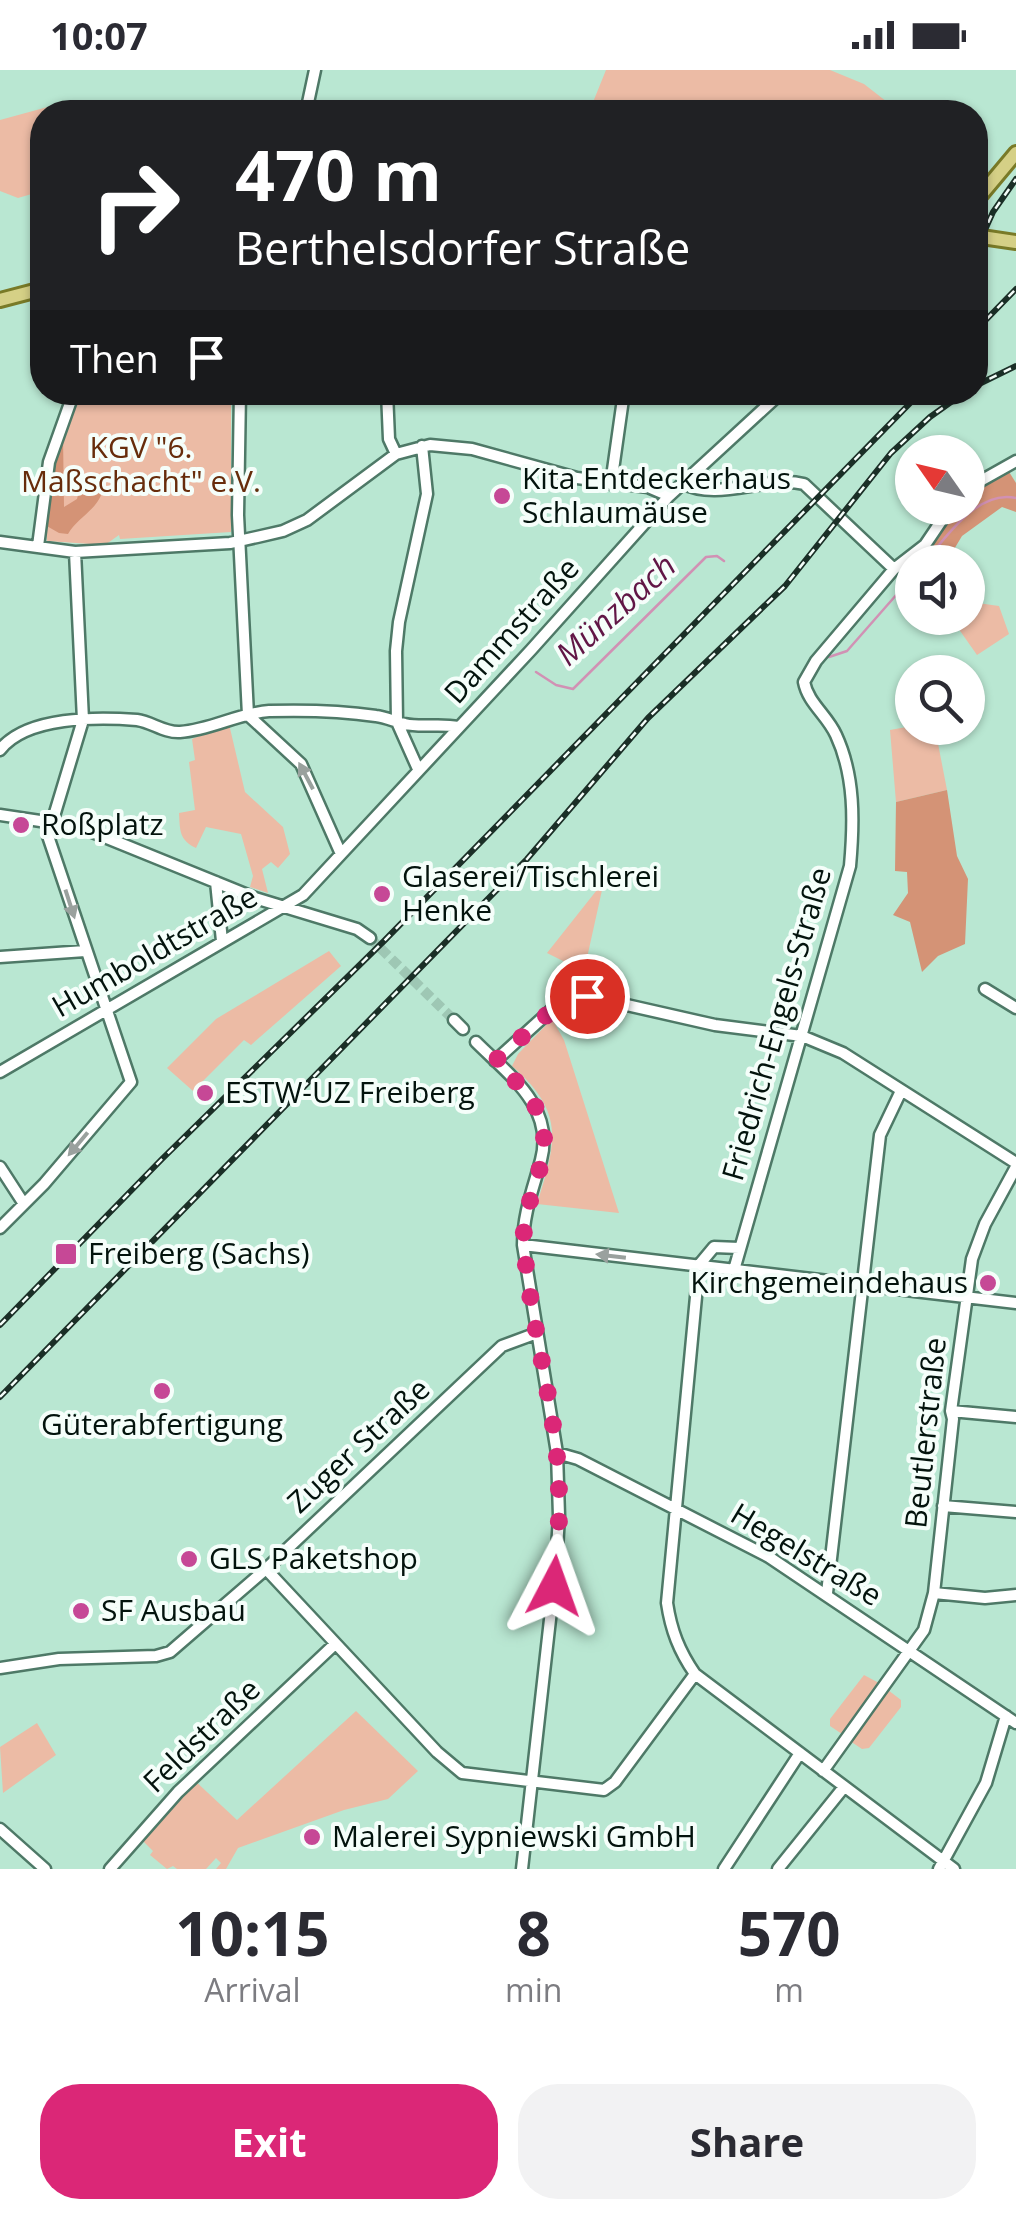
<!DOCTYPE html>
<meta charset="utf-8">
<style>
body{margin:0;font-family:"Open Sans",sans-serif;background:#f2f2f3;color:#2b2b33;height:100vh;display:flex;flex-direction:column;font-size:38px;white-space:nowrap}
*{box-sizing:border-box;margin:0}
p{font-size:32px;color:#7c7c81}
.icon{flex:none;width:55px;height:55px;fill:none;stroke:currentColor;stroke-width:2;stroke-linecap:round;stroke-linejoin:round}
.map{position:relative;height:1799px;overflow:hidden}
.drawer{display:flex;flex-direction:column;background:#fff;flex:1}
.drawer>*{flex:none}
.banner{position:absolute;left:30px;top:30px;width:958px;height:305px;border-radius:40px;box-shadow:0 2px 8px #0004;background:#202124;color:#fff;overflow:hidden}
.needle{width:65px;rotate:304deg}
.fabs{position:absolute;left:895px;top:365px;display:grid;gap:20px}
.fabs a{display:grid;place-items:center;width:90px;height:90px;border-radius:50%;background:#fff;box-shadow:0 2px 8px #0004;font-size:50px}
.pin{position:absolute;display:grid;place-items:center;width:85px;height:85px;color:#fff;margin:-42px;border:5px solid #fff;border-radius:50%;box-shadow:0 2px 10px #0007}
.me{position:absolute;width:110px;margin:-55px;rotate:4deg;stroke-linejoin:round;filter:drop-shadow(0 0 8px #0008)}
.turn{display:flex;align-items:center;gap:35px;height:210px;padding:0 40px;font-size:45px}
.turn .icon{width:130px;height:130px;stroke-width:2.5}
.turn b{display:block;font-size:70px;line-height:85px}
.then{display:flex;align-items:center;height:95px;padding:0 40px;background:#0003;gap:20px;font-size:38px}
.eta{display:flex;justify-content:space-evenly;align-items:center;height:170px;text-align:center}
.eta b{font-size:60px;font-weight:700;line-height:70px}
.action{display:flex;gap:20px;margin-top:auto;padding:20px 40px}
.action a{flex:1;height:115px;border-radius:40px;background:#db2777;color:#fff;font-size:40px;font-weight:700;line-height:115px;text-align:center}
.action a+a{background:#f2f2f3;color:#2b2b33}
.status{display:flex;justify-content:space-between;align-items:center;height:70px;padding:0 50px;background:#fff;direction:ltr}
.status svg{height:28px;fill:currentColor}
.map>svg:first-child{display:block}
</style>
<div class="status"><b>10:07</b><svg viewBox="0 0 49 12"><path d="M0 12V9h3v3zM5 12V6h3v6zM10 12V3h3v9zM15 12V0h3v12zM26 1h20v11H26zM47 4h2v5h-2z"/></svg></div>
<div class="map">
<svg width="1016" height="1799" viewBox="0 0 1016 1799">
<rect width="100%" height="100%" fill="#b9e7d2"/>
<path fill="#ecbba5" d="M606 0H830L864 14 900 42H685L684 37 639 42H589Z
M73 30 75 42H42V121L18 128 0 121V50Z
M79 323H231V462L120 469 119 465 105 475 47 471 46 461 54 389Z
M968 516 978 533 999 536 1009 564 977 585 951 548H968Z
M229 654 245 722 283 757 290 784 278 798 271 792 262 799 268 823 250 817 253 806 241 764 206 757 196 778C179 770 180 760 179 743L195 740 189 692 195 690 192 669Z
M912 656 935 658 947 720 896 732 890 660Z
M604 811 581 915 564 913 563 891 547 883Z
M329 881 341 896 251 975 244 970 193 1021 167 998 216 949Z
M552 949 564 970 619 1143 537 1134C556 1072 566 1043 512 996L518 984Z
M864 1605 879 1613 842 1664 830 1656V1649Z
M888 1620 901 1630V1637L869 1678 862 1679 850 1671Z
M356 1641 418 1701 388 1729 344 1740 238 1778 226 1799H216L221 1793 216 1788 206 1799H177L173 1796 167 1799 150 1785 153 1781 142 1770 185 1722 192 1708 237 1750Z
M37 1653 56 1685 3 1723 0 1677Z"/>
<path fill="#d49376" d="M63 366 64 437 77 429 80 417 93 413 102 422C98 439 77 448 68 464L59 463 45 455 50 397Z
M1006 397 1016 413V442L1002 437 962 466 947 491 908 490 950 438H968V418Z
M947 720 957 786 968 809 965 874 938 886 922 902 910 852 893 845 908 823 907 802 895 801 896 732Z"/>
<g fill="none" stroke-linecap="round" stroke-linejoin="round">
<path stroke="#d191b4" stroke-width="2.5" d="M925 492C946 467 978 419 1016 428
M824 585 829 587 847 581 912 507
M536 602 556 615 573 619 706 487 717 486 724 491"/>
<path stroke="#9ec7b4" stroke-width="10" stroke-dasharray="10 5" stroke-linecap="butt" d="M370 868 454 950"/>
<g stroke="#4e7967" stroke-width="15">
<path id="minor" d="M306 42 315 0
M240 322 238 445 248 645
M387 322 389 369 396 384
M682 413C719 432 765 405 804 414L894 499
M611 414 624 322
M968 418 1016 391
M0 472 75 482 230 473 257 467 283 461 307 450 396 384 430 375 472 379 577 408 648 417 669 426
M38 476 49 392 74 322
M248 645 301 694 341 784
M0 680C26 646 98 647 137 650 152 652 164 663 180 662 211 660 239 643 269 641 303 640 342 641 376 646 386 647 395 652 405 654 422 658 440 653 458 657
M418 699 397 652 396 581 399 552 427 424 422 376
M0 745 80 757 255 828 357 859 370 868
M216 812 222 871
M0 887 85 881
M985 919 1016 938
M454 950 463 959
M476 972C509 1005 555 1037 541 1090 533 1119 523 1144 523 1175L557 1383 559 1446 556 1496 522 1799
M495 991 559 933 587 926 715 955 802 966 843 983 1016 1093
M0 1002 303 825 531 580 669 426 782 322
M0 1097 24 1134
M0 1158 44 1114 131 1012 48 766 83 650 75 482
M523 1175 1016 1233
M739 1178 714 1177 699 1195 667 1533C671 1560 679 1581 695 1604L954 1799
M734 1200 850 796C854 752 855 706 836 665 827 645 808 633 804 612L816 591 894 499 925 475 950 438
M951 1341 1016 1347
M557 1383 578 1389 769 1487 1016 1653
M943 1436 1016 1442
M266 1499 437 1682 462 1703 604 1720 615 1712 695 1604
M827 1523 880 1065 901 1021
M934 1523 985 1528 1016 1525
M0 1598 59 1589 156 1586 170 1582 266 1499 502 1276 537 1263
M823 1701 924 1560 934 1523 953 1349 951 1341 972 1189 985 1154 1016 1097
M0 1759 45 1799
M110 1799 178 1722 335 1574
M724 1799 800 1683
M778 1799 844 1717
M939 1799 986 1713 1006 1646"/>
</g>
<g stroke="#797a27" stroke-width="18">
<path id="major" d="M975 132 1016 83
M975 166 1016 172
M0 230 42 219"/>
</g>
<use href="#minor" stroke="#fff" stroke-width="10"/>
<use href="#major" stroke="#d5d086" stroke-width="12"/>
<g stroke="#1b2f27" stroke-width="6">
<path id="rail" d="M975 182 993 142 1016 109
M975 261 1016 219
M975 316 1016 296
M0 1255 162 1089 384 871 921 322
M0 1327 527 789 648 648 785 516 891 383 930 347 965 322"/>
</g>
<use href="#rail" stroke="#f5fefa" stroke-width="2.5" stroke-dasharray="8" stroke-linecap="butt"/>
</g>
<defs><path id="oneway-solid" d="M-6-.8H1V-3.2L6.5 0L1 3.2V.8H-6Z" transform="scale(2.5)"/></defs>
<g fill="#9aa19e">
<use href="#oneway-solid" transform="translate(306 706) rotate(-118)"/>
<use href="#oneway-solid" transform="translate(70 834) rotate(72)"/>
<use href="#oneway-solid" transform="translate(78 1074) rotate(130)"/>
<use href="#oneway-solid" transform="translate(611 1186) rotate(-173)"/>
</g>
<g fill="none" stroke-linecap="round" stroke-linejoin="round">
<path stroke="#db2777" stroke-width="18" stroke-dasharray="0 32.4" d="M554 1516C559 1474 561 1429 557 1387 550 1317 530 1247 524 1176 520 1135 550 1096 543 1058 538 1029 515 1011 495 991L560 933 587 926"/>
</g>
<g fill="#c64896" stroke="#f5fefa" stroke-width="4">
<circle cx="502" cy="426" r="10"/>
<circle cx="21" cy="755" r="10"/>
<circle cx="382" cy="824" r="10"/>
<circle cx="205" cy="1023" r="10"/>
<rect x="54" y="1172" width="24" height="24" rx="5"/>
<circle cx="988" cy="1213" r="10"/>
<circle cx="162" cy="1321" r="10"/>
<circle cx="189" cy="1489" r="10"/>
<circle cx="81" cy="1541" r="10"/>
<circle cx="312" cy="1767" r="10"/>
</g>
<g text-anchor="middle" stroke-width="8" stroke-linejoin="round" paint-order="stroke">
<g font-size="30" fill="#672c0b" stroke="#f5fefa">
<text x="141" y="388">KGV "6.<tspan x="141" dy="34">Maßschacht" e.V.</tspan></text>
</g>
<g font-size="30" fill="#03130d" stroke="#f5fefa" text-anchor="start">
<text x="522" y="419">Kita Entdeckerhaus<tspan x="522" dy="34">Schlaumäuse</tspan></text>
<text x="41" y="765">Roßplatz</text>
<text x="402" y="817">Glaserei/Tischlerei<tspan x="402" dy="34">Henke</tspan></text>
<text x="225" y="1033">ESTW-UZ Freiberg</text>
<text x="88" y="1194">Freiberg (Sachs)</text>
<text x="968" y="1223" text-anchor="end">Kirchgemeindehaus</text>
<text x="162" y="1365" text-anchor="middle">Güterabfertigung</text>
<text x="209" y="1499">GLS Paketshop</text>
<text x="101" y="1551">SF Ausbau</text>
<text x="332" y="1777">Malerei Sypniewski GmbH</text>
</g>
<g font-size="30" fill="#03130d" stroke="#f5fefa">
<text transform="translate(512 561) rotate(-48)" y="10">Dammstraße</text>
<text transform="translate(155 882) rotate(-30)" y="10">Humboldtstraße</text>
<text transform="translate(777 954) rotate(-74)" y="10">Friedrich-Engels-Straße</text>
<text transform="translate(926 1363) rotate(-84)" y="10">Beutlerstraße</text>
<text transform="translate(359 1376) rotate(-43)" y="10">Zuger Straße</text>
<text transform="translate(806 1485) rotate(31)" y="10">Hegelstraße</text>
<text transform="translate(202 1666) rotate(-44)" y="10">Feldstraße</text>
</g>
<g font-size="32" font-style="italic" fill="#611646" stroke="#f5fefa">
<text transform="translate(616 540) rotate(-42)" y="11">Münzbach</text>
</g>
</g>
</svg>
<div class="fabs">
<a><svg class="needle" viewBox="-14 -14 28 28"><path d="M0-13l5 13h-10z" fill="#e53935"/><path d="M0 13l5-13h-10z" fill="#7c7c81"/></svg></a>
<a><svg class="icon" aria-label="sound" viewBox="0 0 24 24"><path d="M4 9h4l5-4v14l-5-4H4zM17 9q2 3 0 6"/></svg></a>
<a><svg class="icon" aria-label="search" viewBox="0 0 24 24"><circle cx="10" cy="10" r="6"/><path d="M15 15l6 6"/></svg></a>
</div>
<div class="pin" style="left:587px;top:926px;background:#d93025"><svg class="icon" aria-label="arrive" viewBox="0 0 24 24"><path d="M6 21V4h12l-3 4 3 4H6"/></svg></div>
<svg class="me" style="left:554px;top:1516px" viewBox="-20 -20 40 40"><path d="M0-17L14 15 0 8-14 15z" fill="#db2777" stroke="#fff" stroke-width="4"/></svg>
<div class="banner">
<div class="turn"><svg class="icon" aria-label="right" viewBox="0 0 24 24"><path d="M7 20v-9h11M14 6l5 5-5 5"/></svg><div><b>470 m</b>Berthelsdorfer Straße</div></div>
<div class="then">Then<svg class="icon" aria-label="arrive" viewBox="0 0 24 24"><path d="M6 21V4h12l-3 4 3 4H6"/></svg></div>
</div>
</div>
<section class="drawer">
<div class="eta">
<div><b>10:15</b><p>Arrival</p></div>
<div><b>8</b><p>min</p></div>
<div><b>570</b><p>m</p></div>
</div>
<div class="action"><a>Exit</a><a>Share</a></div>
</section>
